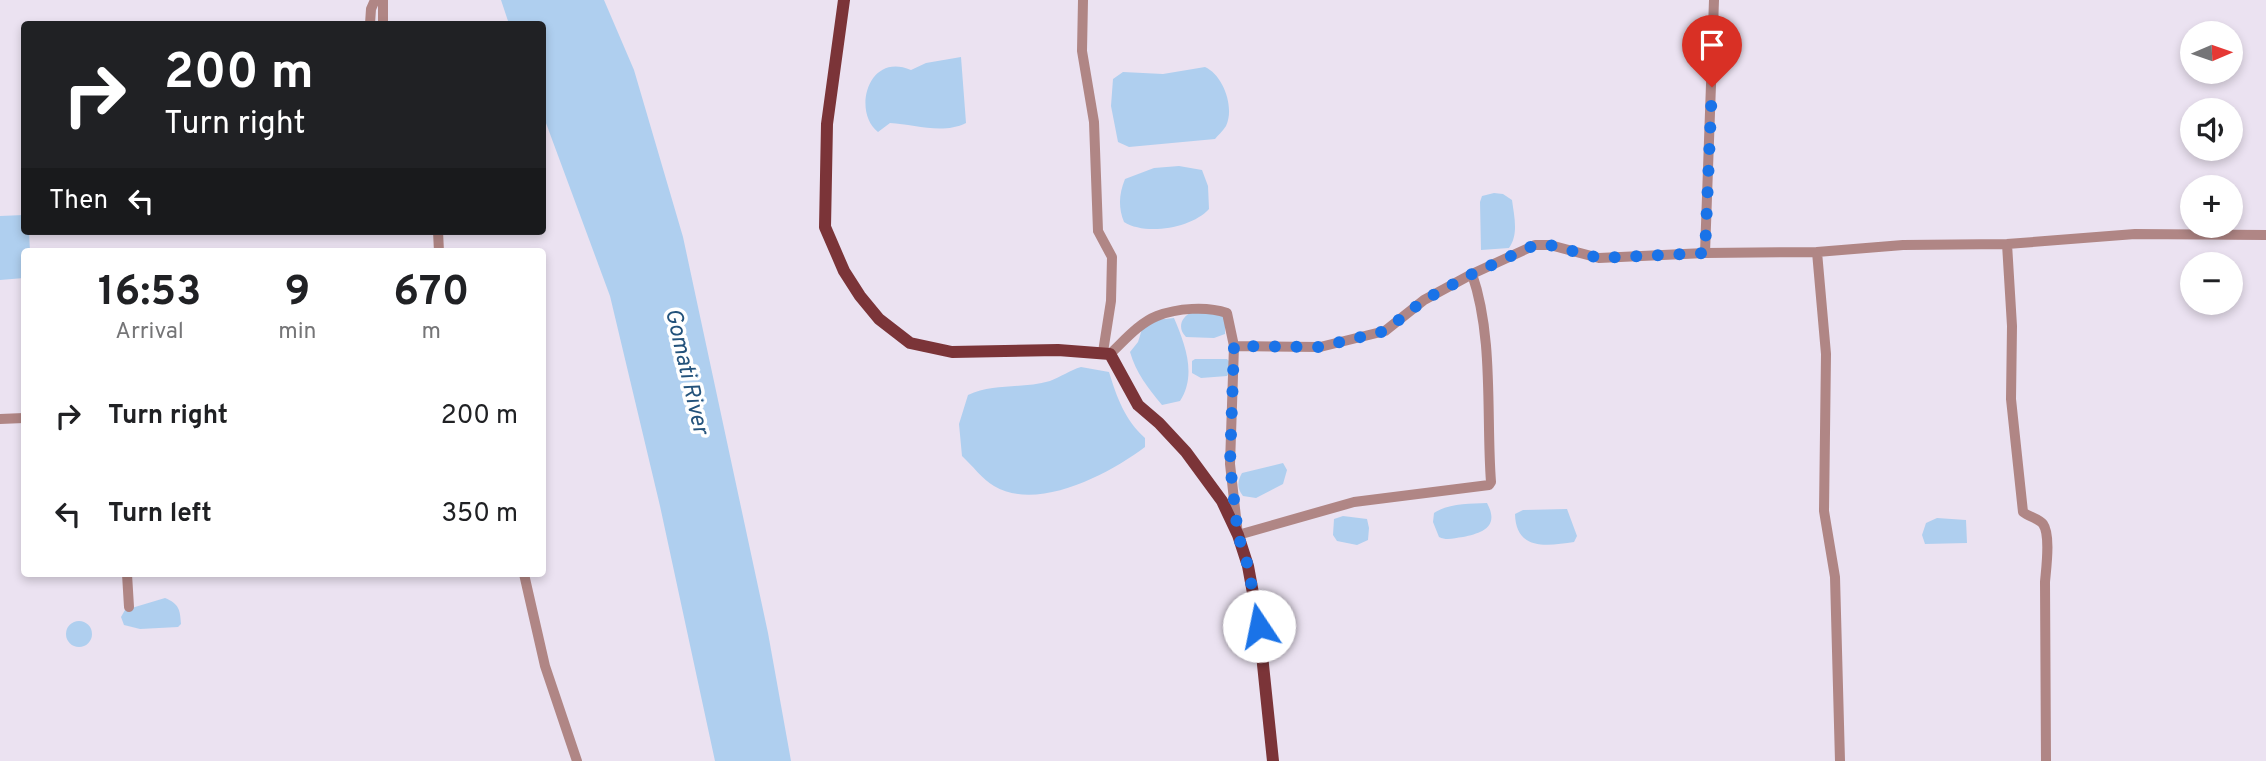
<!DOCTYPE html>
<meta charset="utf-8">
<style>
body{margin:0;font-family:Overpass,sans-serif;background:#f6f6f6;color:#202124;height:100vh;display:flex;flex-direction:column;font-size:26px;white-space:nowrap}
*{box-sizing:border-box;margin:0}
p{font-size:23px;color:#757577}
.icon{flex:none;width:38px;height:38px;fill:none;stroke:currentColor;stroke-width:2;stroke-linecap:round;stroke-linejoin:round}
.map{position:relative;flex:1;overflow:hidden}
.side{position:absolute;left:21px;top:248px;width:525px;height:329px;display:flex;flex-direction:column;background:#fff;border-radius:7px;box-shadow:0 4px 10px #0003}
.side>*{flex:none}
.guide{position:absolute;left:21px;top:21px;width:525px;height:214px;border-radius:7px;box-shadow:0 4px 10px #0003;background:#202124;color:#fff;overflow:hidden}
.needle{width:46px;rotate:88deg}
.tools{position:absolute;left:2180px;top:21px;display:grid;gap:14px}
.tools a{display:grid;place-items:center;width:63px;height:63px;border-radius:50%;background:#fff;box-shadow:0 4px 10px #0003;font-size:35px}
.pin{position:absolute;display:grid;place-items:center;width:60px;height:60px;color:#fff;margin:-72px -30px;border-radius:50% 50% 50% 0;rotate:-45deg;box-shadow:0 0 7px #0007}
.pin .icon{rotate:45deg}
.me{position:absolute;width:77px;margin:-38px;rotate:349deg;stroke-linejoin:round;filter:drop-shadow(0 0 5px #0008)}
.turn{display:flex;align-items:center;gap:24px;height:147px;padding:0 28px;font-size:32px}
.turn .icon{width:91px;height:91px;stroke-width:2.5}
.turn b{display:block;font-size:49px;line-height:60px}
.then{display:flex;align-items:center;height:66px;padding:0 28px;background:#0003;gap:14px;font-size:26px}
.eta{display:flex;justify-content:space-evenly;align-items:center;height:119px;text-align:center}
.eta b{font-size:42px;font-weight:700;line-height:49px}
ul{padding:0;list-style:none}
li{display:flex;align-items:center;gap:21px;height:98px;padding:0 28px}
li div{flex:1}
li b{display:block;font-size:26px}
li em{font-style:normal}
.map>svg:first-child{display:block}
</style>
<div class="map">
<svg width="2266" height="761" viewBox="0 0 2266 761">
<rect width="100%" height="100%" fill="#ebe2f1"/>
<path fill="#afcfef" d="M501 0H604L634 70 683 237 768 633 791 761H715L660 506 610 296 543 115 542 24H509Z
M961 57 966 123C942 135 914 124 890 123L878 132C852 112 868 51 911 70L926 63Z
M1205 67C1223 75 1235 107 1226 126 1223 131 1218 135 1215 139L1129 147 1118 142 1111 106 1113 79 1123 72 1163 74Z
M1179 166 1202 170 1208 186 1209 209C1192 228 1146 236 1124 222 1118 207 1119 194 1125 179L1154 168Z
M1494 193 1503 194 1512 200C1514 216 1519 234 1509 248L1481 250 1480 202 1482 196Z
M24 215V231H29L30 252H24V278L0 280V216Z
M1192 312 1222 315 1225 319V334L1214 338 1186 337C1177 328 1181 317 1192 312Z
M1174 318C1185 344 1197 375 1180 401L1162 405C1148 388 1136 373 1130 352L1138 342 1142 329 1155 320Z
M1195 359H1227L1230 362 1231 370 1227 376 1201 378 1192 373V361Z
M1081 367 1109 372C1117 398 1125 420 1145 438V447C1109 474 1038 512 994 486 983 480 972 465 962 456L959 424 968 395C994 383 1023 389 1050 381 1061 377 1070 370 1081 367Z
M1283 463 1287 470 1283 484 1256 498 1243 496C1237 488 1237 482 1242 473Z
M1487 503C1500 527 1482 533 1463 537 1454 538 1447 541 1439 537L1433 522 1434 513C1449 503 1469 504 1487 503Z
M1567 509 1577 536 1574 542C1547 546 1516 551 1515 514L1523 510Z
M1343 516 1367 519 1369 528 1368 540 1357 545 1337 541 1333 535 1334 519Z
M1937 518 1966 520 1967 543 1925 544 1922 535 1926 523Z
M165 598C179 604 180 609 181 624L178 627 140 629 124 625 121 617 125 610Z
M66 634a13 13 0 1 1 26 0a13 13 0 1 1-26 0Z"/>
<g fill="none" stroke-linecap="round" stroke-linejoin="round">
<path stroke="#b08685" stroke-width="10" d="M1083 0 1082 51 1094 122 1098 231 1112 257 1111 301 1103 352
M1714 0 1705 253 1817 252 1903 245 2007 244 2135 234 2266 235
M370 24 371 9 375 0
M383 24V0
M438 231 439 252
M2007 244 2012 326 2011 399 2023 512C2029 517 2038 518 2043 524 2051 535 2046 569 2045 582L2046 761
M1817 252 1826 354 1824 511 1835 577 1840 761
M1472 274C1494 337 1486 416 1491 482L1489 485 1354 502 1238 535 1230 464 1234 346 1320 347 1385 331 1424 300 1472 274 1535 245H1550L1599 258 1705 253
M1110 354C1124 341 1139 323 1157 316 1177 308 1207 306 1227 313L1234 346
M0 419 24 418
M127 574 129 607
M524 574 545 666 577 761"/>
<path stroke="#7b3438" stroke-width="12" d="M844 0 827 124 825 227 844 271 860 296 879 319 910 343 952 352 1058 350 1110 354 1138 405 1159 423 1186 452 1222 501 1238 535 1248 566 1259 626 1273 761"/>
</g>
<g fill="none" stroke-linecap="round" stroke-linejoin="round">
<path stroke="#1a73e8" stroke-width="12" stroke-dasharray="0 21.6" d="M1259 626 1248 566 1238 535 1230 464 1234 346 1320 347 1385 331 1424 300 1472 274 1535 245H1550L1599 258 1705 253 1712 87"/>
</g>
<g text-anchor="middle" stroke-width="7" stroke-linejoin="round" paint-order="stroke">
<g font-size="23" font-style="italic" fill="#23527b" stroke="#fff">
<text transform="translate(688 371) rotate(77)" y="8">Gomati River</text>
</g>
</g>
</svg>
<div class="tools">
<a><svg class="needle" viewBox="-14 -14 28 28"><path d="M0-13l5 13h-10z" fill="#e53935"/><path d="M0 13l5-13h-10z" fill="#757577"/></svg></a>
<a><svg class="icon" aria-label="sound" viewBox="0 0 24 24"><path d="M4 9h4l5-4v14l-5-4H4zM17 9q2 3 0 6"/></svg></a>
<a>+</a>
<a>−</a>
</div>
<div class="pin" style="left:1712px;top:87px;background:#d93025"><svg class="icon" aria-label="arrive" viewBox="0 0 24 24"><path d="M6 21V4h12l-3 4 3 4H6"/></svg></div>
<svg class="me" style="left:1259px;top:626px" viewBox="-20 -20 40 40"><circle r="19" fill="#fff"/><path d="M0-13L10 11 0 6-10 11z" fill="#1a73e8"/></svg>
<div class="guide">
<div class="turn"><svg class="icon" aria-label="right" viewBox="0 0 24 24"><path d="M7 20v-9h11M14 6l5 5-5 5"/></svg><div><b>200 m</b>Turn right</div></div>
<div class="then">Then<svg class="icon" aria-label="left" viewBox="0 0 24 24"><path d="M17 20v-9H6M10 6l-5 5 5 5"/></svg></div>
</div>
<section class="side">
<div class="eta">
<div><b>16:53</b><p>Arrival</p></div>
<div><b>9</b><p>min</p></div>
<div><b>670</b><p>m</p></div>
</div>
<ul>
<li><svg class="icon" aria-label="right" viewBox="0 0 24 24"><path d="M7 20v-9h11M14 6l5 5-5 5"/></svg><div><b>Turn right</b></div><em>200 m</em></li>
<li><svg class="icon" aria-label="left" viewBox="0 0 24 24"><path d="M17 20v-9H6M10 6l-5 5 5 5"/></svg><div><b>Turn left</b></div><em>350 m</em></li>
</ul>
</section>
</div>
